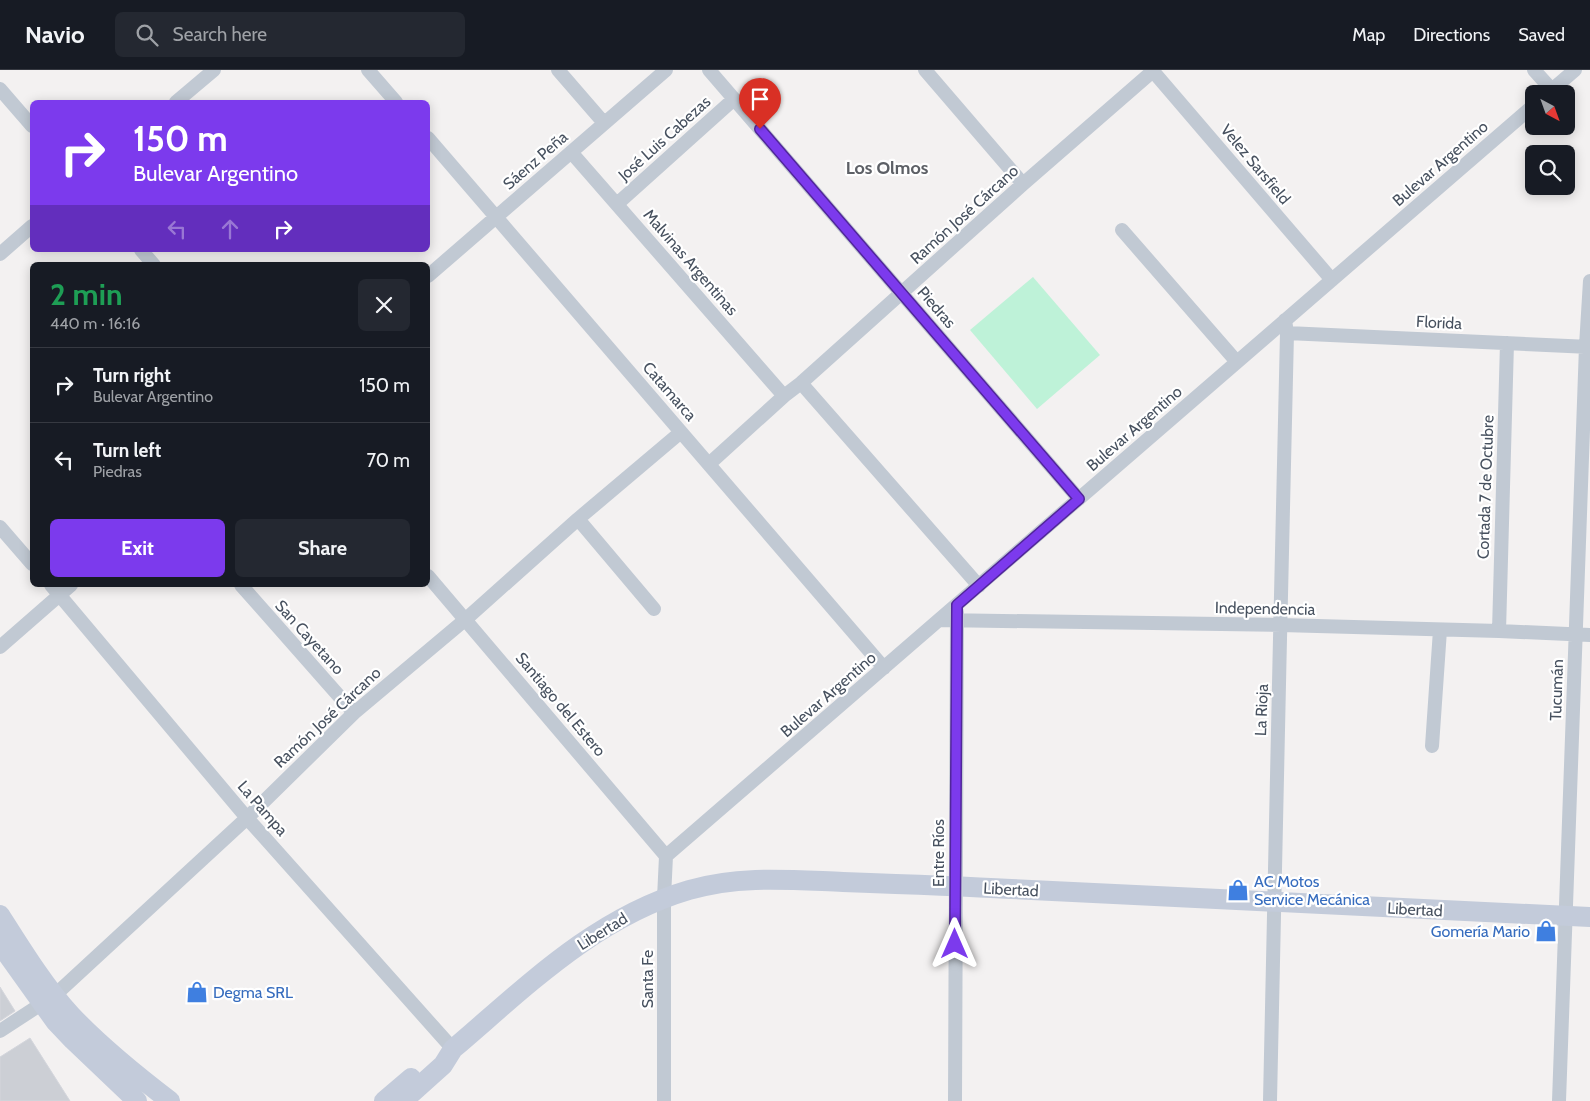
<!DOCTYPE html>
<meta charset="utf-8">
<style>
body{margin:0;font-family:Cabin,sans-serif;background:#242831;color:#f1f3f6;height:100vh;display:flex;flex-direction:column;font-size:19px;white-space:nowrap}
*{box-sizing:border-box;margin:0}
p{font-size:16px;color:#9ea1a6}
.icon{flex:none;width:28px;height:28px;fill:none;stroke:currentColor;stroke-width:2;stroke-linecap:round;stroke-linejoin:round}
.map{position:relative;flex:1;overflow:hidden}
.sheet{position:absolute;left:30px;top:192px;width:400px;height:325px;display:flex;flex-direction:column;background:#171b24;border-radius:8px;box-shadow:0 2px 12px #0003}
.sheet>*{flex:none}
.top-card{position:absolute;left:30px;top:30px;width:400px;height:152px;border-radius:8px;box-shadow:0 2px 12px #0003;background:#7c3aed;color:#fff;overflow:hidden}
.needle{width:32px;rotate:139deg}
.buttons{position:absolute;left:1525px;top:15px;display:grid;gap:10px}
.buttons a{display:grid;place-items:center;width:50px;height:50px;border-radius:8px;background:#171b24;box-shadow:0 2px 12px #0003;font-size:25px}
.pin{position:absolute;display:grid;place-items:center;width:42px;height:42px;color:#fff;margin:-51px -21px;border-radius:50% 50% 50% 0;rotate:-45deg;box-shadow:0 0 5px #0007}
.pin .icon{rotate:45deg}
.me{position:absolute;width:55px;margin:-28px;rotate:0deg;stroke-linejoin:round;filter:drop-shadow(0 0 4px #0008)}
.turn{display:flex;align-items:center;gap:18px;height:105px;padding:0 20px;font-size:22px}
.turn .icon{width:65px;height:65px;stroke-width:2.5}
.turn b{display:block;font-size:35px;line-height:42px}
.lanes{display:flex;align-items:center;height:48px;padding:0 20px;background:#0003;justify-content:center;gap:25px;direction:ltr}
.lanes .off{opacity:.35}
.round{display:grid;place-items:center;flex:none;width:52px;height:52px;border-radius:8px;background:#242831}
.overview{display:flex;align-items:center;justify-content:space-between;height:85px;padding:0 20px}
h1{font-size:30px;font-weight:700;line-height:38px;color:#1e9e55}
.primary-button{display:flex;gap:10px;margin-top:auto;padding:10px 20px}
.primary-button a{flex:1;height:58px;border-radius:8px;background:#7c3aed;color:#fff;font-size:20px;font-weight:700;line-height:58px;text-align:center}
.primary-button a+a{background:#242831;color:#f1f3f6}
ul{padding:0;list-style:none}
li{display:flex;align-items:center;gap:15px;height:75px;padding:0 20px;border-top:1px solid #363941}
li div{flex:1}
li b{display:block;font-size:19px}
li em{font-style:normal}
header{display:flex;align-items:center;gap:30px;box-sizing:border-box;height:70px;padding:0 25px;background:#171b24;border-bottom:1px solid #363941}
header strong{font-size:24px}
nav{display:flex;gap:28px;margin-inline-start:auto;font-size:18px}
.search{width:350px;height:45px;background:#242831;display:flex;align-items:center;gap:12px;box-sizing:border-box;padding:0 18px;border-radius:8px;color:#9ea1a6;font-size:19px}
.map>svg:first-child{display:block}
</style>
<header>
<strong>Navio</strong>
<div class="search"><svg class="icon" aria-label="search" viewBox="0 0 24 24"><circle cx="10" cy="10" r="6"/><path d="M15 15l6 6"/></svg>Search here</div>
<nav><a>Map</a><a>Directions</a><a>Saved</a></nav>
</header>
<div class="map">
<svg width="1590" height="1031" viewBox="0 0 1590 1031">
<rect width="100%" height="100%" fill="#f3f1f1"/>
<path fill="#bef2d8" d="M1033 207 1100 285 1037 339 970 260Z"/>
<path fill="#cccfd5" stroke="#d4d6dc" d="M0 917 15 941 0 951Z
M30 968 70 1031H0V987Z"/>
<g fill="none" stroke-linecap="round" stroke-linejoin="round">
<path stroke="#c1c9d3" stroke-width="14" d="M368 0 396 32
M558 0 604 53
M709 0 1079 429
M925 0 1023 114
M1152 0 1332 210
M1534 0 1552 20
M0 19 32 56
M1547 24 1575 0
M176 32 214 0
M428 68 884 598
M571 82 784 326
M617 134 734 29
M1122 160 1237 292
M141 180 154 195
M0 184 32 156
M428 206 666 0
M1287 263 1590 277
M801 313 979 516
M709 394 784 326 801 313 1023 114 1153 1
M578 449 654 539
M0 457 32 494
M428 506 666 786
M51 515 247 748 453 979
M241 515 354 643
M940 550 1281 555 1499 561 1590 565
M1499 561 1507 273
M0 577 71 515
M1432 676 1440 560
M666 786 1534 35
M0 961 55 925 247 748 354 643 466 549 578 449 681 362
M664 1031V828L666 786
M955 1031 957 542
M1270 1031C1274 775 1282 519 1287 263L1285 250
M1559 1031 1586 276 1590 211"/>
<path stroke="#c3cbda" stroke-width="20" d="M0 845C21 878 45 917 71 945 101 977 136 1005 170 1031
M0 874 55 951 73 970 137 1031
M384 1031 411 1008
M403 1031 443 995 453 979C526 917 594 848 689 820 740 805 791 810 843 812 899 814 955 816 1011 819 1204 829 1397 838 1590 847"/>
</g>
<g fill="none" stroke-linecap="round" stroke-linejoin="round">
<g stroke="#51269a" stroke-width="12">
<path id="route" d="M760 59 1079 429 957 535 955 874"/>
</g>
<use href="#route" stroke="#7c3aed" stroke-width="9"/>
</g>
<defs>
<g id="shop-bare" transform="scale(1.725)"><path d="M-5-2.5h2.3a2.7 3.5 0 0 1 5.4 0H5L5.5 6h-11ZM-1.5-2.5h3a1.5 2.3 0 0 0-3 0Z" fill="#3f7fe0" stroke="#fff" stroke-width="2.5" paint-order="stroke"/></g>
</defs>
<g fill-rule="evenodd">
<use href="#shop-bare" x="1238" y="820"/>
<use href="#shop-bare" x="1546" y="861"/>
<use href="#shop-bare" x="197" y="922"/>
</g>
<g text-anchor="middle" stroke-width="4.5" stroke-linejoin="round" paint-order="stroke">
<g font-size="16" fill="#47515f" stroke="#fff">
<text transform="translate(664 68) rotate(-42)" y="6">José Luis Cabezas</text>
<text transform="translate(535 90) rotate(-41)" y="6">Sáenz Peña</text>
<text transform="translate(1440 93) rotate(-41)" y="6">Bulevar Argentino</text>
<text transform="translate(1256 94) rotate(50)" y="6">Velez Sarsfield</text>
<text transform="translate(964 144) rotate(-42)" y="6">Ramón José Cárcano</text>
<text transform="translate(691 192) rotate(49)" y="6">Malvinas Argentinas</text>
<text transform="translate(937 237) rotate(49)" y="6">Piedras</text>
<text transform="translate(1439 252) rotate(3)" y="6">Florida</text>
<text transform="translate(670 321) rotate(49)" y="6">Catamarca</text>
<text transform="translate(1134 358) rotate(-41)" y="6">Bulevar Argentino</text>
<text transform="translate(1485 417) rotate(-88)" y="6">Cortada 7 de Octubre</text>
<text transform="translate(1265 538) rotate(1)" y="6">Independencia</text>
<text transform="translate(310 567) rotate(48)" y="6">San Cayetano</text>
<text transform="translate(1556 620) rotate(-88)" y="6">Tucumán</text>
<text transform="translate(828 624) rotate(-41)" y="6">Bulevar Argentino</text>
<text transform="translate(561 634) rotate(50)" y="6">Santiago del Estero</text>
<text transform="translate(1261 640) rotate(-88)" y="6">La Rioja</text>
<text transform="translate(327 647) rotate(-43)" y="6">Ramón José Cárcano</text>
<text transform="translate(263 738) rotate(49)" y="6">La Pampa</text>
<text transform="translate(938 783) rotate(-90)" y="6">Entre Ríos</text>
<text transform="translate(1011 819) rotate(3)" y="6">Libertad</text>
<text transform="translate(1415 839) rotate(3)" y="6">Libertad</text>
<text transform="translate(602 861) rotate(-32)" y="6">Libertad</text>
<text transform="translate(647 909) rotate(-90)" y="6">Santa Fe</text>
</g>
<g font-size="16" fill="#366cbe" stroke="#fff" text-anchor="start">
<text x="1254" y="817">AC Motos<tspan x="1254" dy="18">Service Mecánica</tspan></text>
<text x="1530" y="867" text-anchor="end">Gomería Mario</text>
<text x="213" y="928">Degma SRL</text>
</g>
<g font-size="18" font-weight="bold" fill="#5d6066" stroke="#fff">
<text x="887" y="104">Los Olmos</text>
</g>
</g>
</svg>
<div class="buttons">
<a><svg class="needle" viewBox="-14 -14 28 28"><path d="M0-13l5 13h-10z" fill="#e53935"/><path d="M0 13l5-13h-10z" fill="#9ea1a6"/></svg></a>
<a><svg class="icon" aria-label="search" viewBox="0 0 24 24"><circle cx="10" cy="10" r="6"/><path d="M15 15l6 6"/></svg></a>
</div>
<div class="pin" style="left:760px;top:59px;background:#d93025"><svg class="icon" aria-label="arrive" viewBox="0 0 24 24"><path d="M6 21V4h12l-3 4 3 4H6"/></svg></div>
<svg class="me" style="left:955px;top:874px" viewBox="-20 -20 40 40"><path d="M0-17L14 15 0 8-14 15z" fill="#7c3aed" stroke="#fff" stroke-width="4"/></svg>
<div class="top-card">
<div class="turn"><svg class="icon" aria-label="right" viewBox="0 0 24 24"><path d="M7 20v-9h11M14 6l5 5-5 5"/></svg><div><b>150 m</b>Bulevar Argentino</div></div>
<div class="lanes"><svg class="icon off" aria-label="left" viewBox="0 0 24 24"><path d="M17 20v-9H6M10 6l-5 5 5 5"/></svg><svg class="icon off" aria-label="ahead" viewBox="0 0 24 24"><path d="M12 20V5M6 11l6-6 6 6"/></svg><svg class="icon" aria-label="right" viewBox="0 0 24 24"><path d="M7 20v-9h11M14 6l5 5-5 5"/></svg></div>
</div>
<section class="sheet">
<div class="overview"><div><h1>2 min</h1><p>440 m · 16:16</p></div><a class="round"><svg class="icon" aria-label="close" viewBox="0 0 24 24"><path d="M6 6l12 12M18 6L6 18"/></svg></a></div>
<ul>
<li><svg class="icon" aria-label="right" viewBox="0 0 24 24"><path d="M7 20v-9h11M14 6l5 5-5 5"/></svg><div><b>Turn right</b><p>Bulevar Argentino</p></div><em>150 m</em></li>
<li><svg class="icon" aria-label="left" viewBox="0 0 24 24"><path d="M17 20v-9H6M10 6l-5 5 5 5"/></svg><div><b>Turn left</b><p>Piedras</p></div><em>70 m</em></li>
</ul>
<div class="primary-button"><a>Exit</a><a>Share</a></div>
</section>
</div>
